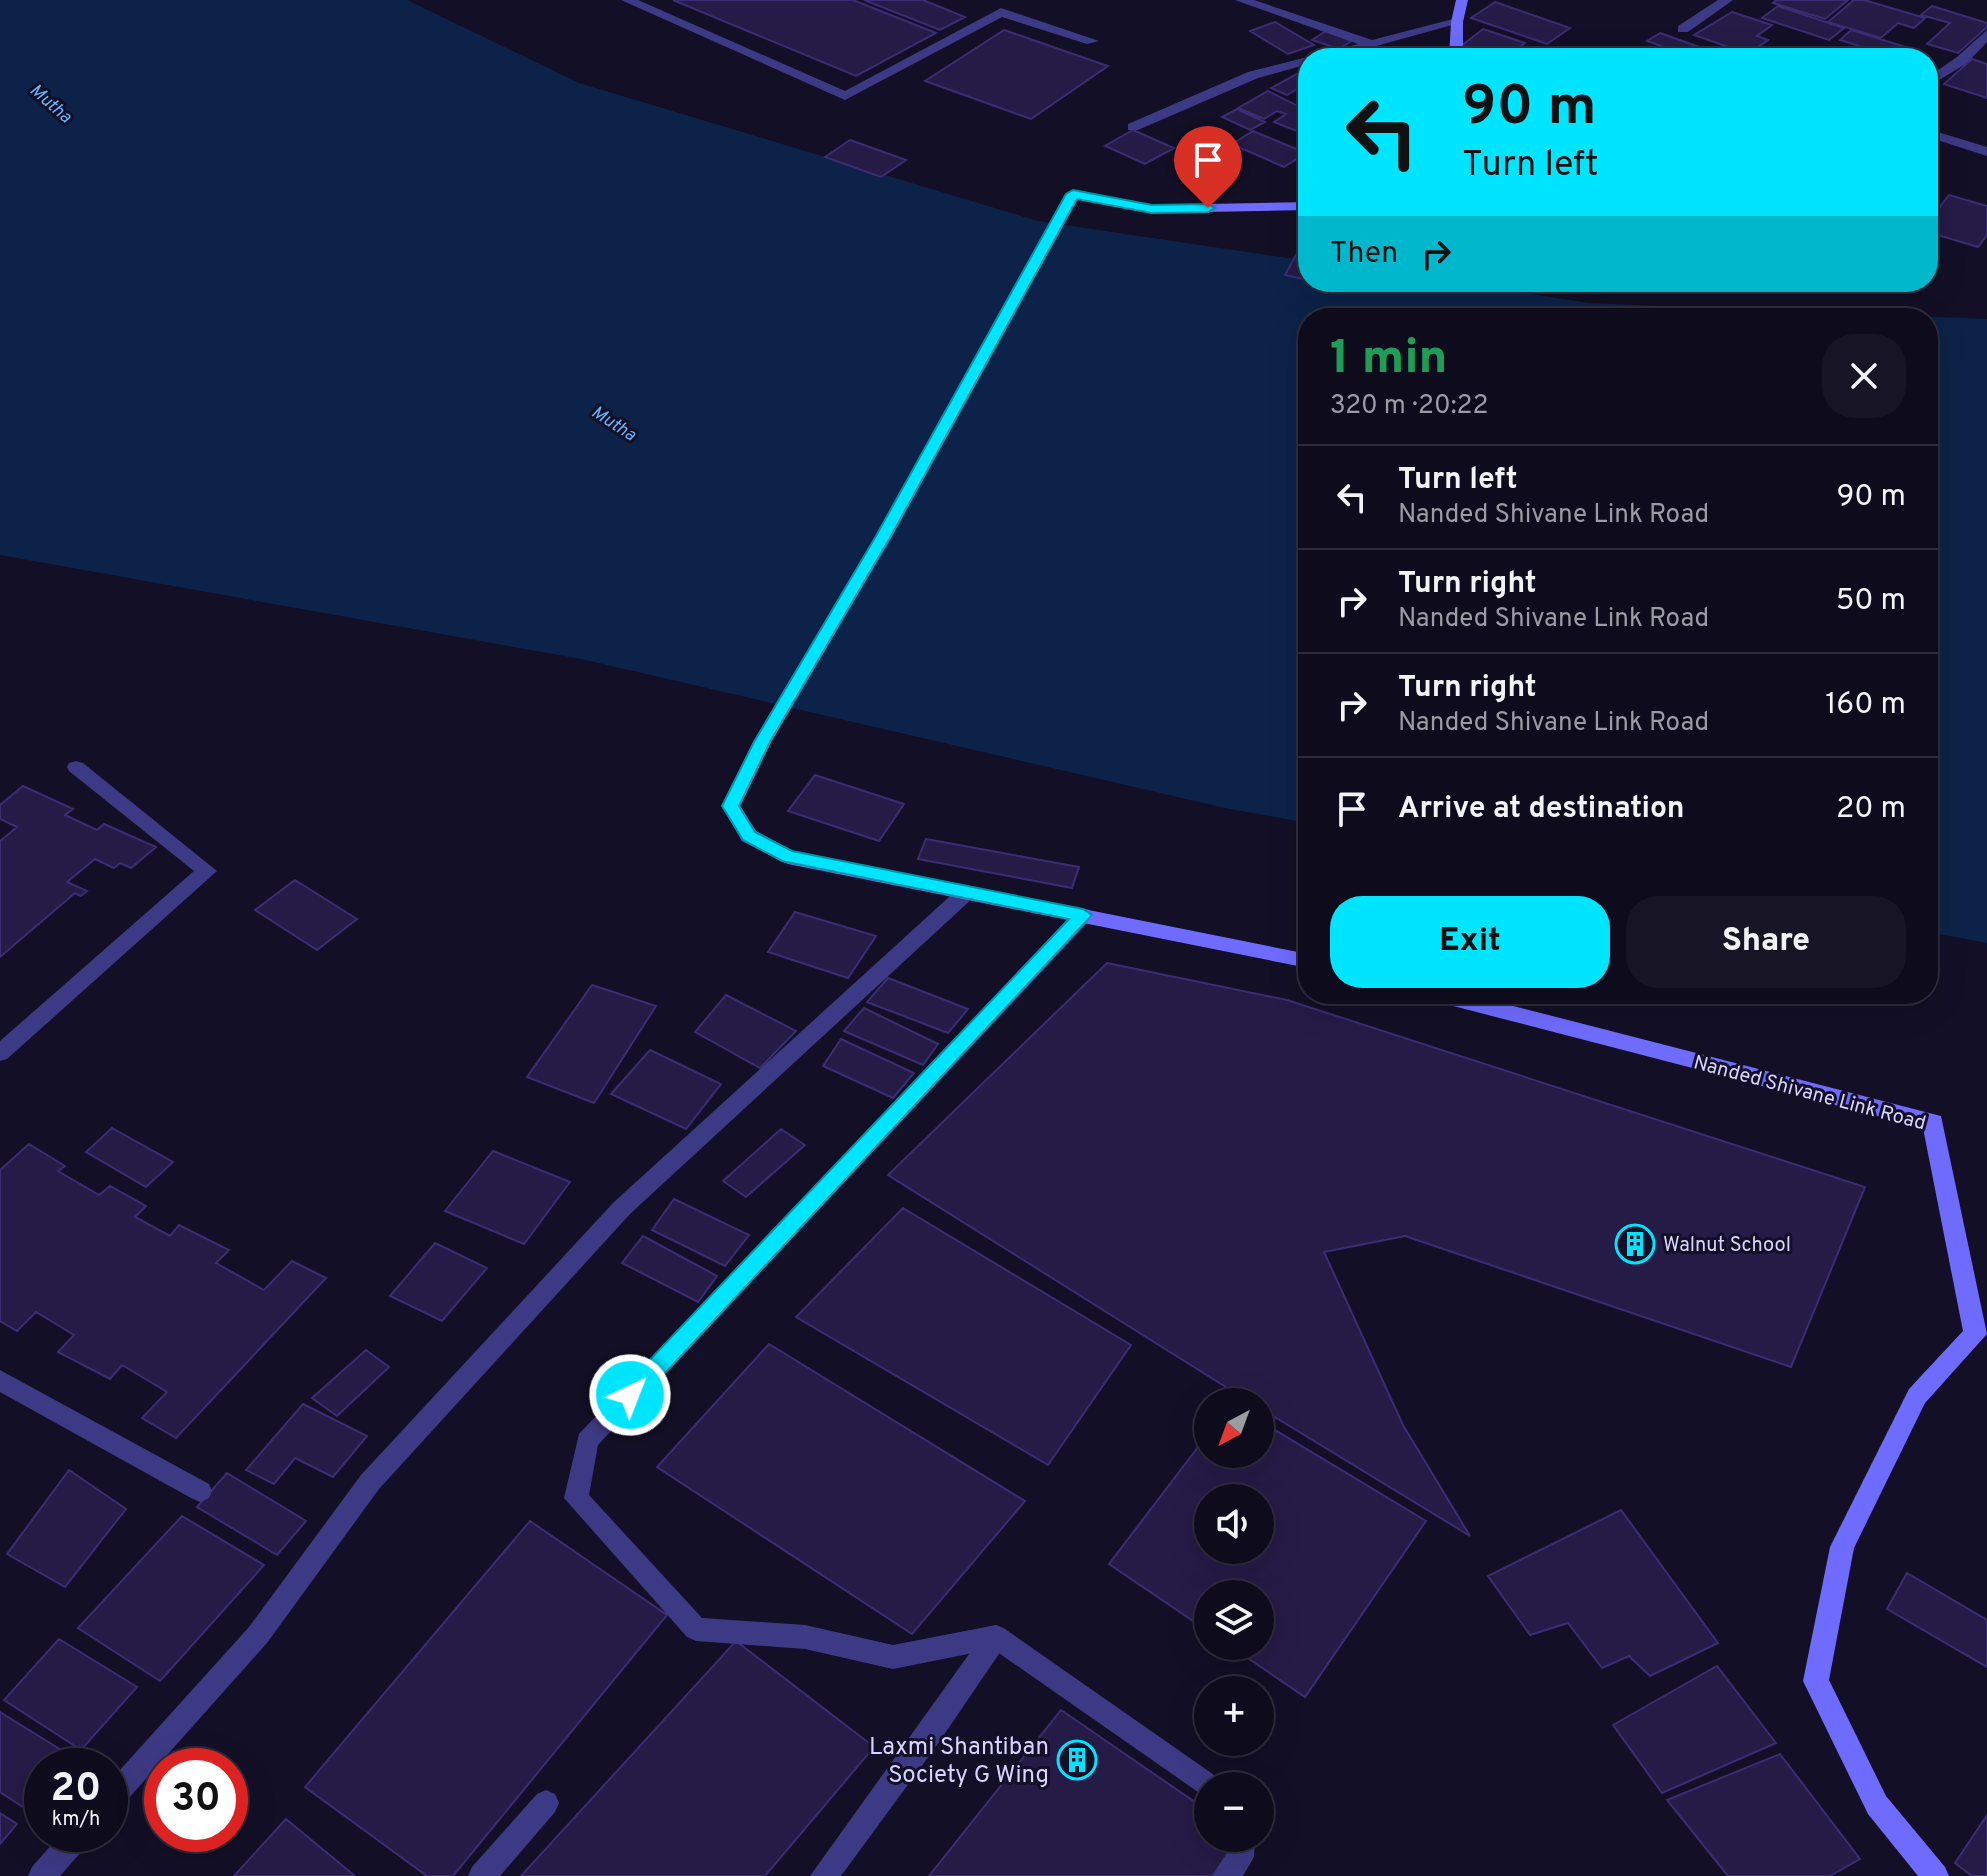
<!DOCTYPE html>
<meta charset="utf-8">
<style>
body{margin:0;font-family:Overpass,sans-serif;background:#171425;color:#f1f3f6;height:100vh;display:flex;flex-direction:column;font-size:30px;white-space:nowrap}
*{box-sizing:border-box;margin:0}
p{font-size:26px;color:#9b9ba3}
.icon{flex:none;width:44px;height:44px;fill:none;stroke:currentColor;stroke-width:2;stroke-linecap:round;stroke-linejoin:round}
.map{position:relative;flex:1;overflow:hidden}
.details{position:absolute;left:1298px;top:308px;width:640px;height:696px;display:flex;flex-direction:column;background:#0e0b1c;border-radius:32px;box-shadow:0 8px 32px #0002,0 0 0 2px #2e2b3b}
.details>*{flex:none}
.hud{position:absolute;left:1298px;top:48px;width:640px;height:244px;border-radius:32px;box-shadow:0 8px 32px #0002,0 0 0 2px #2e2b3b;background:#00e5ff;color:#111;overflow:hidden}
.needle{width:52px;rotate:221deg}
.tools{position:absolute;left:1194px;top:1388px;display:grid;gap:16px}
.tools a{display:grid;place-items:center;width:80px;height:80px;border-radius:50%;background:#0e0b1c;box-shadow:0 8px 32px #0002,0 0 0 2px #2e2b3b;font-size:40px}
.speed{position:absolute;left:24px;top:1748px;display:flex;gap:16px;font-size:40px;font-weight:700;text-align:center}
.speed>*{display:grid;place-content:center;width:104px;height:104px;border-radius:50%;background:#0e0b1c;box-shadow:0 8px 32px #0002,0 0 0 2px #2e2b3b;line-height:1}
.speed small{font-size:20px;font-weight:400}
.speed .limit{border:12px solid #d22;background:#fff;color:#111}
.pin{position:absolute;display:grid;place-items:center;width:68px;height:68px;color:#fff;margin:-82px -34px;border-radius:50% 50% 50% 0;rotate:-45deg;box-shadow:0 0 8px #0007}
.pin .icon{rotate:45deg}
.me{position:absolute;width:88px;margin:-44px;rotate:43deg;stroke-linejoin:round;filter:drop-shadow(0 0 6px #0008)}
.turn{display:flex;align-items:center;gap:28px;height:168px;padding:0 32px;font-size:36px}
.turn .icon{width:104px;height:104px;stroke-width:2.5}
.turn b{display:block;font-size:56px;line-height:68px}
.then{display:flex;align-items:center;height:76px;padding:0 32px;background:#0003;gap:16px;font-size:30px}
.round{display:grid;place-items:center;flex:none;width:84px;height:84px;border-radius:32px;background:#171425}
.summary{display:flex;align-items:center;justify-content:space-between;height:136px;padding:0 32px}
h1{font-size:48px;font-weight:800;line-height:60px;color:#1e9e55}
.primary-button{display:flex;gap:16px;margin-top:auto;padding:16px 32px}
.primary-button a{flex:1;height:92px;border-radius:32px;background:#00e5ff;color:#111;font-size:32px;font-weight:800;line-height:92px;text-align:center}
.primary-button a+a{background:#171425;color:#f1f3f6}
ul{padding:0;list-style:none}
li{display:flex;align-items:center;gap:24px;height:104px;padding:0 32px;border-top:2px solid #2e2b3b}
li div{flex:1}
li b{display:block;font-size:30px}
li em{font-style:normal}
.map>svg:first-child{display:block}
</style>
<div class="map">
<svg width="1987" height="1876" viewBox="0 0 1987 1876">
<rect width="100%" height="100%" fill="#130f26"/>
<path fill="#0c2248" d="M0 0H407L579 83 1038 221 1308 261V282H1452L1590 303 1987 319V943L1928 932V318H1308V823L1225 808 581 659 0 555Z"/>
<path fill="#241b47" stroke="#3b2d73" stroke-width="2" fill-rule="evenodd" d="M673 0H853L936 33 856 76Z
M864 0H923L965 17 940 30Z
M1776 0H1848L1825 19 1773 3Z
M1854 0H1864L1925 18 1914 28 1898 23 1881 38 1828 22Z
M1495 2 1570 28 1547 44 1471 18Z
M1778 6 1844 28 1829 40 1762 18Z
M1932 6 1987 23V27L1958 53 1927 44 1950 23 1921 15Z
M1732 12 1772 25 1757 36 1768 40 1748 54 1694 35Z
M1275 22 1314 45 1288 54 1250 31Z
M1483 29 1525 43 1505 58H1492L1460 47Z
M1004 30 1108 66 1031 119 925 81Z
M1851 30 1912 49 1903 58H1897L1840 40Z
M1326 31 1353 40 1339 49 1312 40Z
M1660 33 1730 58H1695L1647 41Z
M1544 47 1570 58H1525Z
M1972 59 1987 64V98L1944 84Z
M1304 70 1308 72V83L1287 95 1271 88Z
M1268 91 1308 111V126L1299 132 1274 122 1286 114 1277 111 1264 119 1238 108Z
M1237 109 1265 122 1250 130 1222 117Z
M1133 130 1174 148 1145 164 1105 146Z
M1253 131 1306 153 1284 167 1232 144Z
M850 140 906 160 881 177 825 157Z
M1217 142 1239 151 1213 168 1191 160Z
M1949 195 1987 206V235L1978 247 1928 232V222Z
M1308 233V280L1285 275Z
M815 775 904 804 879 841 788 811Z
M23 786 73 809 65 815 97 830 104 824 156 847 131 868 120 863 114 868 95 859 67 882 87 891 81 896 75 893 0 957V841L17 827 0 819V805Z
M926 839 1079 867 1072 888 918 859Z
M295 880 357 919 317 950 255 910Z
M795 912 876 936 848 978 768 952Z
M1107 963 1287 1000 1865 1187 1791 1367 1405 1236 1324 1252 1403 1425 1470 1536 1260 1408V1402H1250L1205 1374 888 1175Z
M888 978 968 1009 948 1033 867 1002Z
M592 985 656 1006 594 1103 527 1077Z
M726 995 796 1031 760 1068 695 1032Z
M864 1008 938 1044 923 1065 844 1031Z
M841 1039 914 1073 893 1098 823 1066Z
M650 1050 721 1084 686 1129 611 1094Z
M112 1128 173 1162 146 1187 86 1152Z
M781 1129 805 1145 746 1197 723 1181Z
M29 1144 65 1166 58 1171 99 1195 110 1186 146 1206 135 1217 170 1236 179 1225 229 1250 216 1263 264 1290 292 1261 326 1278 176 1438 142 1418 167 1392 122 1365 110 1379 58 1352 74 1335 36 1312 17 1331 0 1321V1170Z
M493 1151 570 1182 524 1244 445 1211Z
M674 1199 749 1235 725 1266 652 1230Z
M903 1208 1131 1345 1048 1465 796 1317Z
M643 1236 717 1276 698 1302 622 1263Z
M435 1243 487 1268 442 1321 390 1296Z
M769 1344 1025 1501 912 1634 657 1467Z
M366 1350 389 1367 337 1416 312 1398Z
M303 1404 367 1436 333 1477 295 1458 274 1484 246 1470Z
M1260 1421 1426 1521 1305 1697 1230 1646H1260V1594H1208V1631L1109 1564 1208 1434V1454H1260ZM1208 1498H1260V1550H1208Z
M69 1470 126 1509 65 1587 7 1554Z
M227 1473 306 1521 277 1555 197 1507Z
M1621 1510 1718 1643 1650 1676 1629 1656 1602 1668 1568 1623 1530 1635 1488 1576Z
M182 1516 264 1565 160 1681 78 1628Z
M530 1521 667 1615 453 1876H427L305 1787Z
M1907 1573 1987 1620V1667L1887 1609Z
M59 1639 137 1687 81 1750 4 1700Z
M736 1641 874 1747 765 1876H521Z
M1717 1666 1776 1743 1662 1793 1613 1725Z
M1061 1710 1208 1811V1838H1239L1212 1876H929Z
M0 1712 74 1758 68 1766H42V1796L29 1811 0 1792Z
M1780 1754 1860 1859 1830 1876H1728L1667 1800Z
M0 1813 17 1824 0 1844Z
M1987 1815V1876H1972L1955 1863Z
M286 1819 355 1876H234Z"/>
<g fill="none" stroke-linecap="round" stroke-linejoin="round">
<path fill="#3d3a85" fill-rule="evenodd" d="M76 761 83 763 217 871 7 1059 0 1061V1041L194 871 69 771 67 767 69 763Z
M0 1370 209 1484 212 1491 209 1498 200 1502 191 1498 0 1392Z
M996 1625 1005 1629 1009 1637 1005 1645 937 1745 841 1876H810L987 1629Z"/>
<path fill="#3d3a85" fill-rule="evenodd" d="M621 0H638L845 91 1001 8 1099 41 1087 44 1002 17 845 100Z
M1235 0H1254L1372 40 1457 18 1463 22 1333 58H1308V64L1258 78 1138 130H1128V124L1248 72 1358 44Z
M1718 0H1733L1688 32H1678V26Z
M1987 30V42L1967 63 1928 87V77L1957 57Z
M1928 129 1987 147V156L1928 137Z
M967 885 974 887 977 892 974 897 630 1214 379 1489 267 1643 119 1809 110 1813V1781L249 1627 361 1475 614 1202 960 887Z
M1083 908 1090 910 1093 915 1090 920 598 1445 589 1495 702 1618 805 1625 893 1645 996 1625 1005 1629 1217 1777 1221 1786H1208V1799L993 1649 893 1669 805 1649 696 1641 687 1637 564 1498 579 1434 1076 910Z
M546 1790 555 1794 559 1803 555 1812 500 1876H468L472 1867 537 1794Z
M61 1834H92L89 1843 60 1876H28L32 1867Z
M1229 1838H1255L1254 1857 1243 1876H1213L1227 1853Z"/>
<path fill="#6f6bff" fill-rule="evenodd" d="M1456 0H1468L1463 22V58H1449L1451 22Z
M1073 190 1152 205 1308 202V210L1152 213 1077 199 892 536 771 742 740 806 756 831 793 851 1308 954V968L788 864 742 841 722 806 753 742 876 536 1066 194Z
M1428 994H1467L1941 1116 1987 1334 1925 1403 1854 1548 1829 1680 1886 1796 1945 1867 1949 1876H1918L1868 1814 1803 1681 1830 1547 1909 1389 1963 1331 1923 1128 1438 1002 1431 999Z"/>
</g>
<path fill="#00e5ff" stroke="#0095a6" stroke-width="2" d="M1073 190 1152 205 1208 204 1215 208 1208 212 1152 213 1077 199 891 536 770 742 739 806 755 832 792 851 1083 909 1092 915 638 1402 630 1404 622 1402 619 1395 622 1389 1069 919 782 861 743 840 722 806 754 742 876 536 1066 194Z"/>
<defs>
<g id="building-ring" transform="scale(2)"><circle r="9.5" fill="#130f26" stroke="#00e5ff" stroke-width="1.5"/><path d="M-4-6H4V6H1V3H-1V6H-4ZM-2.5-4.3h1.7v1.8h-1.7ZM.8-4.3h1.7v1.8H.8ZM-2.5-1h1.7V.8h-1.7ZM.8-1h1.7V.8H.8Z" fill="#00e5ff"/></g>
</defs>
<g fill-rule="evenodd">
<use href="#building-ring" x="1635" y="1244"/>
<use href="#building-ring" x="1077" y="1760"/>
</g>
<g text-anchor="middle" stroke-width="6" stroke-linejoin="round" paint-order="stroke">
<g font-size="18" font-style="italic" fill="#62b6ff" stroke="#130f26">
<text transform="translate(51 103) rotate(41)" y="6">Mutha</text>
<text transform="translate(614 423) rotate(33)" y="6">Mutha</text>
</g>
<g font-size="20" fill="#d9d4ff" stroke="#130f26">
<text transform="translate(1810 1092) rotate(15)" y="7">Nanded Shivane Link Road</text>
</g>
<g font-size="20" fill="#d9d4ff" stroke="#130f26" text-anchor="start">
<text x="1663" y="1251">Walnut School</text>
</g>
<g font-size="24" fill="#d9d4ff" stroke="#130f26" text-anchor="end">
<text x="1049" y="1754">Laxmi Shantiban<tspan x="1049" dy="28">Society G Wing</tspan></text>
</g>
</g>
</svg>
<div class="tools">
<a><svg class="needle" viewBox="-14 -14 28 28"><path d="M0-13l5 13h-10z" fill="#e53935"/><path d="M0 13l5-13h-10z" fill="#9b9ba3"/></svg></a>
<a><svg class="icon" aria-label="sound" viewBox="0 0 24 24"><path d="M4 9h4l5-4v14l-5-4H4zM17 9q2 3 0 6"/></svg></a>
<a><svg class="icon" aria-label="layers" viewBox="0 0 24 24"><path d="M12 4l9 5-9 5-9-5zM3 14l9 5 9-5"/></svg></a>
<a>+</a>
<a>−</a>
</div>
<div class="speed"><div>20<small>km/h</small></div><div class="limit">30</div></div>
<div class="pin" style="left:1208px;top:208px;background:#d93025"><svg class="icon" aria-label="arrive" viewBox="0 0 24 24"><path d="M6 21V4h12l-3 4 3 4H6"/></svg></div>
<svg class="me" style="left:630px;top:1395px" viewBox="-20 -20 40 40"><circle r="17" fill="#00e5ff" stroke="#fff" stroke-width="3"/><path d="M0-11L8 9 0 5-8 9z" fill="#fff"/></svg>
<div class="hud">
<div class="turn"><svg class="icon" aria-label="left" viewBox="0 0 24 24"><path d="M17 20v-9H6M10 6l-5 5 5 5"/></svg><div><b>90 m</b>Turn left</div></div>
<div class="then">Then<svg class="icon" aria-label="right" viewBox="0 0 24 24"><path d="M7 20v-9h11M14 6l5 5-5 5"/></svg></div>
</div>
<section class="details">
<div class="summary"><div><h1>1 min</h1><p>320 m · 20:22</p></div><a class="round"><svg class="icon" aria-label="close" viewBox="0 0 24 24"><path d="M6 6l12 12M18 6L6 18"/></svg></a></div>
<ul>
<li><svg class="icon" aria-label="left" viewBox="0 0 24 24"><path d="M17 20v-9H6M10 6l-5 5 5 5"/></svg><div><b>Turn left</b><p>Nanded Shivane Link Road</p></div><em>90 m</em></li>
<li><svg class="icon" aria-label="right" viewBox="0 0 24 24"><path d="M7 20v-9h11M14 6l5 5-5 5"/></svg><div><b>Turn right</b><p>Nanded Shivane Link Road</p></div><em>50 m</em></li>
<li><svg class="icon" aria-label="right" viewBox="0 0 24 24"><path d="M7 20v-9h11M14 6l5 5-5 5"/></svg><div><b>Turn right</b><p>Nanded Shivane Link Road</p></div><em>160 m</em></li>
<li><svg class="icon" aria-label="arrive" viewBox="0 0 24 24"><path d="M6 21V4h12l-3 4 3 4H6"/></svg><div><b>Arrive at destination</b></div><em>20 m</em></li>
</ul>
<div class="primary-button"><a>Exit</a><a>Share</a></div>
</section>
</div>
